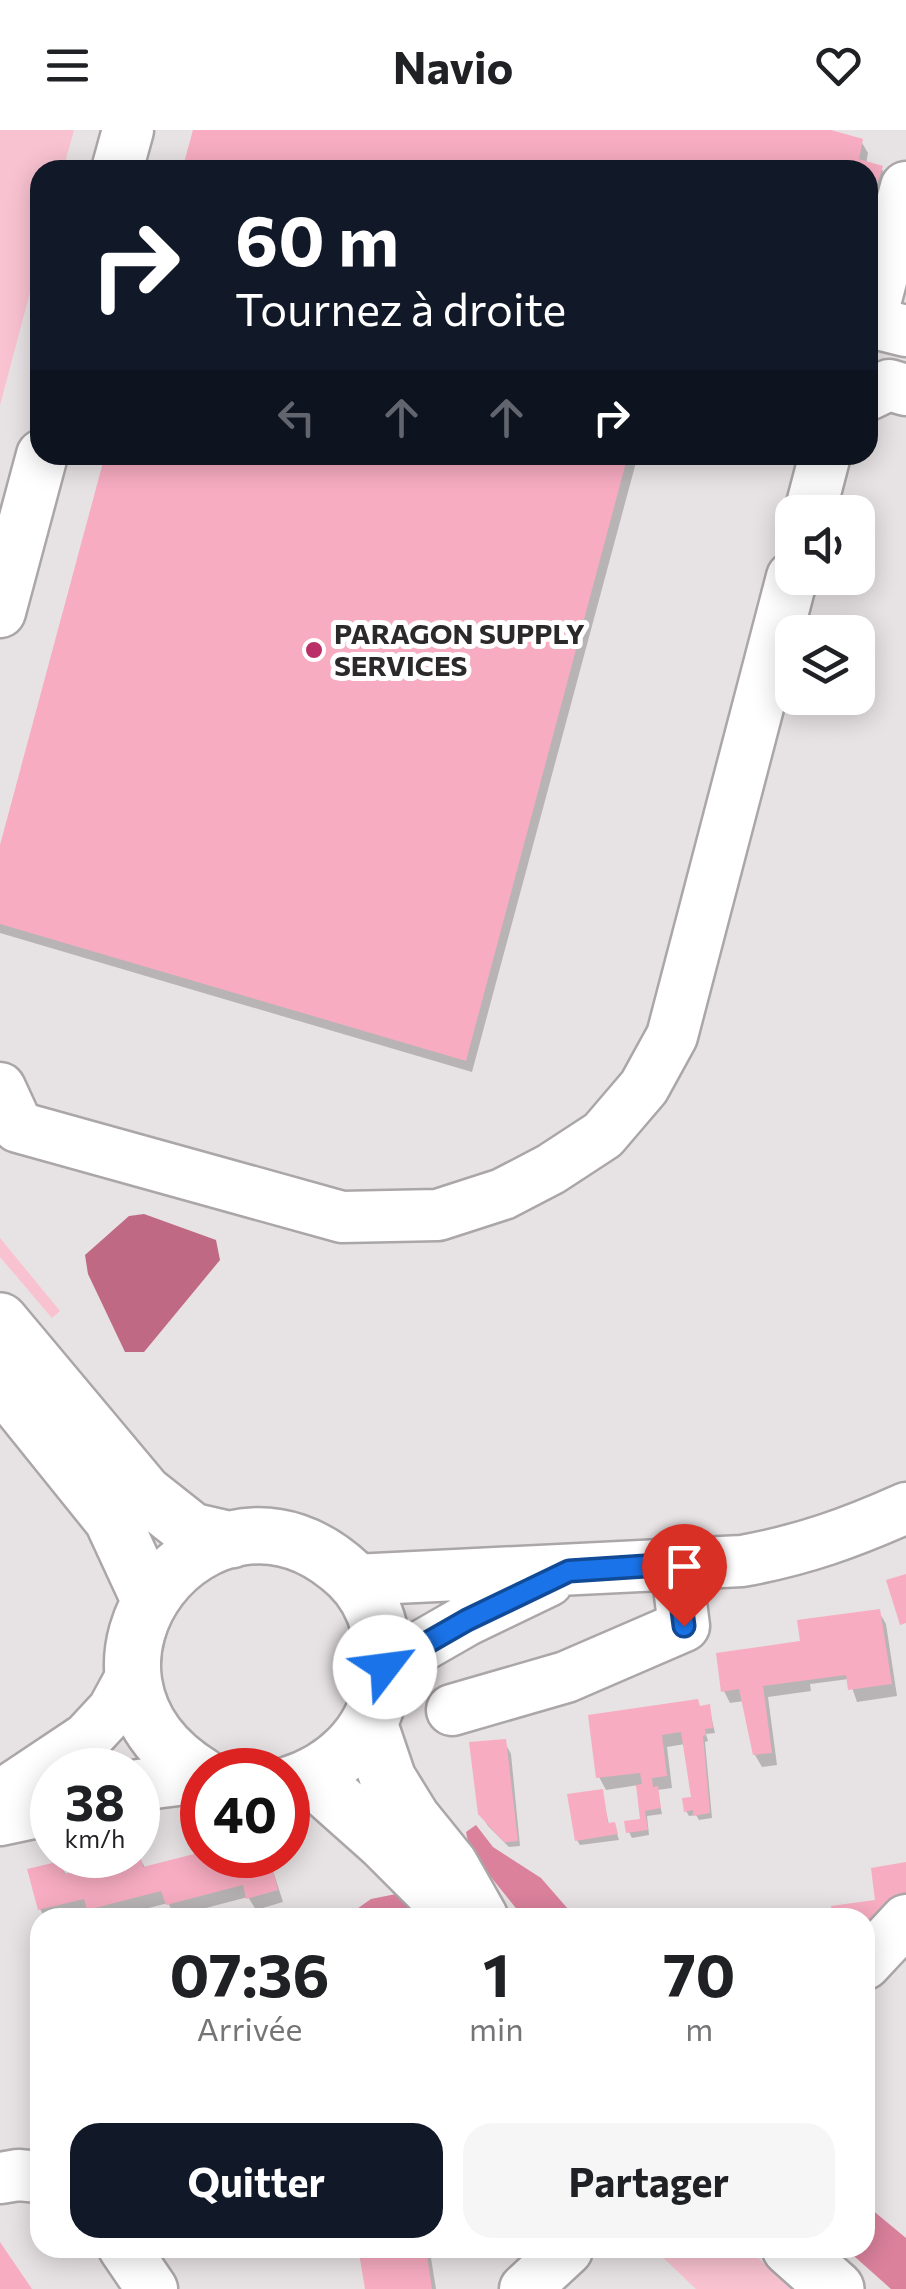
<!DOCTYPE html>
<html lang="fr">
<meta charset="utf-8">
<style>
body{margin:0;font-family:Commissioner,sans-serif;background:#f6f6f6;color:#202124;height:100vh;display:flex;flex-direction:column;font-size:38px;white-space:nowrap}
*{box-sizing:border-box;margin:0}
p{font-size:32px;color:#757577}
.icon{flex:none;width:55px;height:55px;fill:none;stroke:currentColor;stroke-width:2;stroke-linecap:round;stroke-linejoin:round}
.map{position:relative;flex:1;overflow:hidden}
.details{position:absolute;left:30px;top:1778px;width:845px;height:350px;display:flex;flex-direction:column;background:#fff;border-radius:30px;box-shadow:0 5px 25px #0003}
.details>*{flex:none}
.hud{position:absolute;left:30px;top:30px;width:848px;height:305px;border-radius:30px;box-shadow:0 5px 25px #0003;background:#111827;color:#fff;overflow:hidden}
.tools{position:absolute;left:775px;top:365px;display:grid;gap:20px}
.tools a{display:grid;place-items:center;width:100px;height:100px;border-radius:20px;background:#fff;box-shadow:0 5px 25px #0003;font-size:50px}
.speed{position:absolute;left:30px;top:1618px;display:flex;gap:20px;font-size:50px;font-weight:700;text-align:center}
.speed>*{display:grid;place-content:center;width:130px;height:130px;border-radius:50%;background:#fff;box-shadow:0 5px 25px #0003;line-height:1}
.speed small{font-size:25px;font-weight:400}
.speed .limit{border:15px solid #d22;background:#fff;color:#111}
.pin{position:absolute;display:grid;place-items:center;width:85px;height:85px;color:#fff;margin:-102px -42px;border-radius:50% 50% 50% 0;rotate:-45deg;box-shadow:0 0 10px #0007}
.pin .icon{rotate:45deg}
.me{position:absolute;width:110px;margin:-55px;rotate:60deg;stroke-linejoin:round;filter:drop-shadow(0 0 8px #0008)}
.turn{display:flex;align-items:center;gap:35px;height:210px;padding:0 40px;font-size:45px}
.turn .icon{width:130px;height:130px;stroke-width:2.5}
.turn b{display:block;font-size:70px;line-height:85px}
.lanes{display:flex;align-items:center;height:95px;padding:0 40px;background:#0003;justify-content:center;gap:50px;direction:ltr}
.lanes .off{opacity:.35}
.eta{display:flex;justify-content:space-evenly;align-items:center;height:170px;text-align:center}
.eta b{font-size:60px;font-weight:700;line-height:70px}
.cta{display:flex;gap:20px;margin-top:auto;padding:20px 40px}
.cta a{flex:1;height:115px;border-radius:30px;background:#111827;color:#fff;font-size:40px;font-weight:700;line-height:115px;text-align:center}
.cta a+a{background:#f6f6f6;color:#202124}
header{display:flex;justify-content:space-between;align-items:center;height:130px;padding:0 40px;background:#fff;font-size:45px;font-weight:700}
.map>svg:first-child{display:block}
</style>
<header><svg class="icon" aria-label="menu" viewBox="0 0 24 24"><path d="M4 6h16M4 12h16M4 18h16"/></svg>Navio<svg class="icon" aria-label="heart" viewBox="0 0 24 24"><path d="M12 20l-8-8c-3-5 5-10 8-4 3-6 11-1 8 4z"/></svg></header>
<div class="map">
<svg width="906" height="2159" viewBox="0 0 906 2159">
<rect width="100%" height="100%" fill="#e7e2e3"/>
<path fill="#f9c2d0" d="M0 0H74L63 40H40V125L0 275Z
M0 1108 60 1181 52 1188 0 1127Z
M653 2118H747L793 2159H696Z"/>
<path fill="#db819c" d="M476 1695 493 1717 541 1748 575 1787H523L470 1721 466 1702Z
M411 1761 433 1787H359L354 1781 371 1769Z
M865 2074 906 2108V2159H891L845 2118H865Z"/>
<path fill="#c06984" d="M144 1084 216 1110 220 1130 144 1222H125L88 1144 85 1125 129 1086Z"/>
<path fill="#0003" d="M196 0H821L861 11 868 23 866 34 881 38 888 50 879 77H868V40H185Z
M108 325H638L472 942 0 803V724Z
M879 1482 886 1494 897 1566 857 1572 849 1549 810 1554 811 1561 768 1567 777 1635 762 1637 755 1625 744 1571 730 1573 724 1561 803 1513Z
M709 1577 715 1603 706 1604 708 1611 705 1612 712 1688 699 1690 696 1685 689 1686 686 1681 693 1669 685 1614 667 1617 672 1658 657 1660 662 1684 647 1686 649 1705 632 1708 629 1702 643 1691 639 1655 606 1660 599 1647 701 1578Z
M504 1611 511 1624 520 1716 509 1717 488 1696 480 1683Z
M602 1662 609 1695 614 1694 619 1710 580 1715 577 1710Z
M202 1725H223L227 1732 268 1725 283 1772 256 1780 248 1767 175 1786 168 1773 110 1788H94L90 1781 45 1788 40 1779 59 1734 67 1746 139 1727 146 1739Z
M865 1986 873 1999 865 2003Z
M425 2118 431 2128 436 2159H367L362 2125Z"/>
<path fill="#f7acc1" d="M193 0H831L863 9 859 29 883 36 873 66 868 65V40H182Z
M105 325H628L466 931 0 794V715Z
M906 1444V1493L900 1495 886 1450Z
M880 1479 892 1554 848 1560 846 1545 763 1556 772 1623 753 1625 739 1559 721 1562 716 1523 800 1511 797 1490Z
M698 1569 700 1576 710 1574 713 1598 705 1599 706 1605 703 1606 710 1683 693 1686V1680L684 1682 682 1668 691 1667 681 1602 662 1605 667 1646 652 1648 653 1657 658 1656 661 1678 645 1681 648 1700 626 1703 624 1691 640 1689 636 1655 642 1654 640 1643 596 1648 588 1585Z
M506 1609 518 1711 509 1712H504L478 1684 469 1612Z
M603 1659 608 1693 615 1692 618 1704 575 1711 567 1664Z
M202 1722V1725H223L225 1730 246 1725H269L278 1760 246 1769 243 1755 166 1775 161 1761 87 1780 84 1769 38 1780 27 1739 61 1731 64 1744 140 1724 143 1737Z
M906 1732V1766L894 1780 877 1782 879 1796 865 1803V1788H833L831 1776 875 1770 871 1738Z
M0 2112 32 2159H0Z
M398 2118H426L432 2159H365L359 2123Z"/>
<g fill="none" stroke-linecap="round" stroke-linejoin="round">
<g stroke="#aba6a7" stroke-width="55">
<path id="minor" d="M117 40 128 0
M906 57 870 192 906 201
M868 265 889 255 906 260
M810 382 825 325
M0 482 42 325
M0 958 18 997 342 1087 438 1085 503 1064 551 1039 603 1005 644 957 672 906 792 447
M354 1450 742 1431C803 1420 850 1403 906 1378
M385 1537 467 1490 548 1451
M452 1580 566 1547 684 1496 676 1434
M138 1655 202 1647
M0 1666 87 1608 113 1580 132 1545
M0 1690 52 1679
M865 1834 906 1790
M0 2048 18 2045 40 2047
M124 2118 152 2159
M525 2159 567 2120"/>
</g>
<g stroke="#aba6a7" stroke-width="60">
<path id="major" d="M0 1191 144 1363 192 1401 231 1410
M0 1250 112 1389 149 1469
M369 1593 388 1649 412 1688 450 1735 480 1788
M202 1646C32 1541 210 1315 349 1445 379 1474 388 1517 381 1557 373 1606 334 1641 288 1655
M311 1647 384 1712 433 1761
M790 2118 836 2159"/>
</g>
<use href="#minor" stroke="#fff" stroke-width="50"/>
<use href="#major" stroke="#fff" stroke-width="55"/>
</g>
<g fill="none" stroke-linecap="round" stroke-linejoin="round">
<g stroke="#114b97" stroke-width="25">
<path id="route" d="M385 1537 467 1490 569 1441 676 1434 684 1496"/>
</g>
<use href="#route" stroke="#1a73e8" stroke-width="18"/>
</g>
<circle fill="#ba2f67" stroke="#fff" stroke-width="4" cx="314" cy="520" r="10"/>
<g text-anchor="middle" stroke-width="10" stroke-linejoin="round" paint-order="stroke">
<g font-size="28" font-weight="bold" fill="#2b2929" stroke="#fff" text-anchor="start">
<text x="334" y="514">PARAGON SUPPLY<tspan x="334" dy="32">SERVICES</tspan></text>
</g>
</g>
</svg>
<div class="tools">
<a><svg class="icon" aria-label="sound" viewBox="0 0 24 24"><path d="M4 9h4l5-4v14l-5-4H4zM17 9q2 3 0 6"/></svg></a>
<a><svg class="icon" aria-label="layers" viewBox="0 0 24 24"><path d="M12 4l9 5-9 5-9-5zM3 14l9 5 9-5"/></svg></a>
</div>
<div class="speed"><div>38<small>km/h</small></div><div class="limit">40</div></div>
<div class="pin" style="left:684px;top:1496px;background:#d93025"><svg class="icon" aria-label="arrive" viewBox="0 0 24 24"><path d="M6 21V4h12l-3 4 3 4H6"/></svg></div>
<svg class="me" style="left:385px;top:1537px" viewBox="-20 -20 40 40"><circle r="19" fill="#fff"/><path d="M0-13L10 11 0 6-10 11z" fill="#1a73e8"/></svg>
<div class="hud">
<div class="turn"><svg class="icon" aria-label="right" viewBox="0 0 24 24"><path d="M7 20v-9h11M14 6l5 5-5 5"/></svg><div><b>60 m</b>Tournez à droite</div></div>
<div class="lanes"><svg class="icon off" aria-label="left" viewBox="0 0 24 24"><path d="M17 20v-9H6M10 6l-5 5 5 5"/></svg><svg class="icon off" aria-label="ahead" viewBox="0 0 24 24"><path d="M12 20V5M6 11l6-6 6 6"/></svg><svg class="icon off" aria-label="ahead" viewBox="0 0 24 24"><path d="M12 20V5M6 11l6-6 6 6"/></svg><svg class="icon" aria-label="right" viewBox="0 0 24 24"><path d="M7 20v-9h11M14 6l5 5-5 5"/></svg></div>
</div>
<section class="details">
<div class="eta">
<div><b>07:36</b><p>Arrivée</p></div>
<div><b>1</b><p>min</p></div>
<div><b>70</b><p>m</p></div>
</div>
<div class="cta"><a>Quitter</a><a>Partager</a></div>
</section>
</div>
